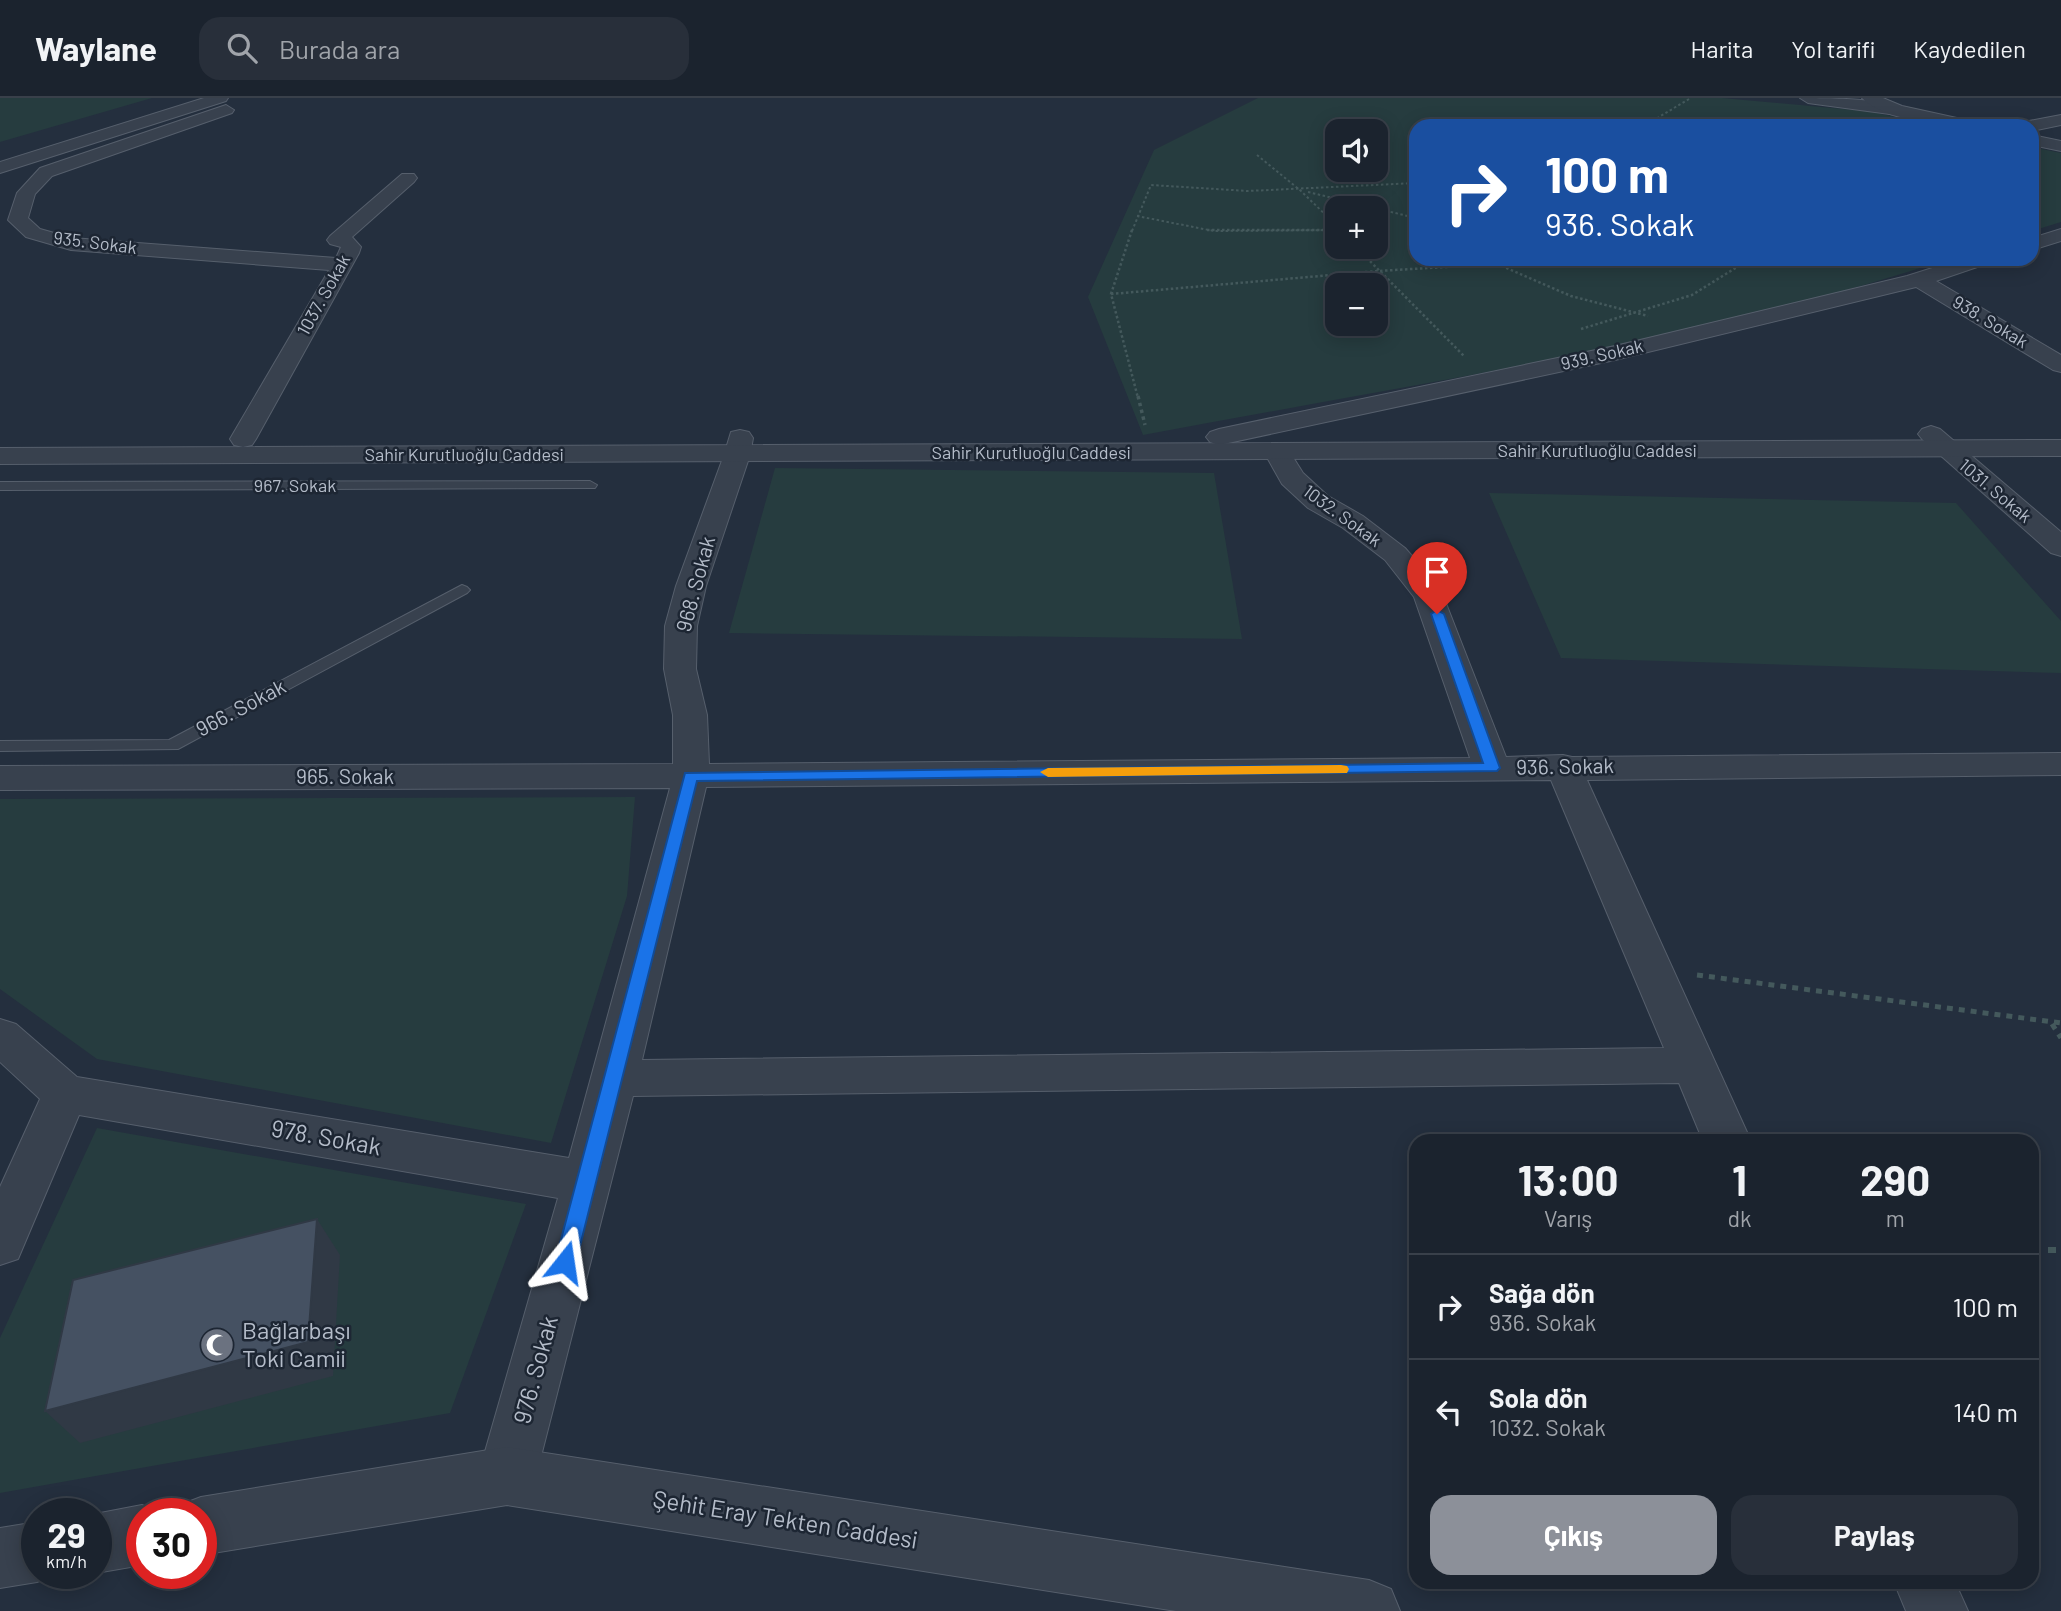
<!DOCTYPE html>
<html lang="tr">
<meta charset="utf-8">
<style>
body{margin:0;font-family:Barlow,sans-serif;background:#282f3a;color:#f1f3f6;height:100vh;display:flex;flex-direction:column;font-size:26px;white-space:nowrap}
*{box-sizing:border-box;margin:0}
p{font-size:23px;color:#a0a4aa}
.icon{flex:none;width:38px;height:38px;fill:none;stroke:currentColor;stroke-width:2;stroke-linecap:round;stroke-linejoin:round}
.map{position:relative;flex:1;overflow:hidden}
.side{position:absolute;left:1409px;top:1036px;width:630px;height:455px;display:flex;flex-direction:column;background:#1b232e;border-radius:21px;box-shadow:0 4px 18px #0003,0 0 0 2px #39404a}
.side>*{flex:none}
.guide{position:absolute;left:1409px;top:21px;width:630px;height:147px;border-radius:21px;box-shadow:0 4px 18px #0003,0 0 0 2px #39404a;background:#1a4fa0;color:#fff;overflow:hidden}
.buttons{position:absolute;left:1325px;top:21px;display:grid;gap:14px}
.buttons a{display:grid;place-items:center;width:63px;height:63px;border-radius:14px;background:#1b232e;box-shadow:0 4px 18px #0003,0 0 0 2px #39404a;font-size:35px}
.speed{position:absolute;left:21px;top:1400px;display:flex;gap:14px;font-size:35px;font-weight:700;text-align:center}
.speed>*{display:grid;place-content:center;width:91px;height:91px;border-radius:50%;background:#1b232e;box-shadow:0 4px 18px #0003,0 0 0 2px #39404a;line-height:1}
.speed small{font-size:18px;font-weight:400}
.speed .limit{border:10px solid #d22;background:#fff;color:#111}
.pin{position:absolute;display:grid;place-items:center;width:60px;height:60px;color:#fff;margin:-72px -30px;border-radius:50% 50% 50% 0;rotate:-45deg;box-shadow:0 0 7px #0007}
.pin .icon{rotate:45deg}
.me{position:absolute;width:77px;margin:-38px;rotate:15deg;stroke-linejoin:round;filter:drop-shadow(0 0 5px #0008)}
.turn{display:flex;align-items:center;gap:24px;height:147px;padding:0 21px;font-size:32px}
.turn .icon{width:91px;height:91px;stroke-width:2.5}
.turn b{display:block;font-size:49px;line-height:60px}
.eta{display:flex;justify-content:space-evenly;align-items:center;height:119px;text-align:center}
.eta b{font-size:42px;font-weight:700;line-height:49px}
.cta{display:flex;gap:14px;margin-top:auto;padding:14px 21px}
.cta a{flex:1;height:80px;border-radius:21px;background:#8c9099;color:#fff;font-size:28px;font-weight:700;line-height:80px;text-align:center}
.cta a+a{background:#282f3a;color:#f1f3f6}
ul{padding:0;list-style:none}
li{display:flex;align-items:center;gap:21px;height:105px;padding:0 21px;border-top:2px solid #39404a}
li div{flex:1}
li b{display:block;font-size:26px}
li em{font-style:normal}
header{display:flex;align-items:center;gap:42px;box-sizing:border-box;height:98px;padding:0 35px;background:#1b232e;border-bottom:2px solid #39404a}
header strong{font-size:33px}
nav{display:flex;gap:38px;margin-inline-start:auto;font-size:24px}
.search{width:490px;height:63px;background:#282f3a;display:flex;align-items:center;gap:18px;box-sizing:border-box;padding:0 24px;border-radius:21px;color:#a0a4aa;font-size:26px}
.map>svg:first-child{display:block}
</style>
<header>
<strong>Waylane</strong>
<div class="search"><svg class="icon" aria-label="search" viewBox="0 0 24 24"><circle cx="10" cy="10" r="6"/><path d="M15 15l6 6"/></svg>Burada ara</div>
<nav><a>Harita</a><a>Yol tarifi</a><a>Kaydedilen</a></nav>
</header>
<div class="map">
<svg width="2061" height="1513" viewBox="0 0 2061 1513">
<rect width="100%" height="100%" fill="#242f3e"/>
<path fill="#263c3f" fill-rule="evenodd" d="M0 0H152L0 44Z
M1258 0H1722L1865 13 1943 28H1416V161H1948C1687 247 1412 286 1143 337L1088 199 1154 52ZM1337 33H1376V72H1337ZM1337 110H1376V149H1337ZM1337 187H1376V226H1337Z
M2032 49 2061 55V124L2032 133Z
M775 370 1214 375 1242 541 729 535Z
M1489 395 1956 405 2061 523V575L1561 560Z
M635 699 627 798 551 1045 97 961 0 891V701Z
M97 1030 526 1106 450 1315 0 1395V1240Z"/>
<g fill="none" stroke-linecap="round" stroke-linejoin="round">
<g stroke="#565f6c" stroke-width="2">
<path id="service" d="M590 383 597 387 595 390 0 392V384Z
M462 487 467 489 470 492 467 495 178 651 0 653V643L169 642Z"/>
</g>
<g stroke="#565f6c" stroke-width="2">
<path id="minor" d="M1800 0C1820 0 1892 0 1905 12L1897 17 1808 5Z
M226 7 234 12 232 15 52 78 35 96 28 120 40 131 72 140 336 160 341 149 330 146 327 142 330 138 402 76H414L417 80 414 84 352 139 361 149 359 155 256 341 252 347 243 349 234 347 230 341 329 172 71 152 26 139 8 122 17 95 40 70Z
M2061 17V27L2032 33V28H2022L2024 24Z
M2061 131V143L2032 152V140Z
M1961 161H1992L1989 165 1936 183 2061 257V274L2053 272 1916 189 1615 262 1219 347 1210 344 1206 339 1210 334 1219 331 1615 248 1907 178Z
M1931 328 1940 331 2061 434V458L2051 455 1922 341 1918 336 1922 331Z
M740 332 749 334 753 340 750 357 706 488 697 528 696 571 707 617 709 666 1470 660 1414 499 1385 462 1343 430 1308 410 1282 386 1264 354 1268 348 1277 346 1286 348 1303 375 1328 398 1363 418 1405 450 1440 490 1506 659 1563 657 1572 659 2061 655V677L1587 682 1751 1043H1703L1679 985 633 998 536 1378 527 1398 507 1407 487 1398 478 1378 558 1100 79 1017 18 1161 0 1167V1089L40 1001 0 964V921L16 926 77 979 569 1060 670 690 0 692V668L673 666V617L664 571 665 528 676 488 724 357 731 334ZM1551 682 1664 950 642 962 706 689Z
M1894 1484H1955L1968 1513H1906Z"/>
</g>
<g stroke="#565f6c" stroke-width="2">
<path id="tertiary" d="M204 0H228L226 3 0 75V64Z
M1862 0H1883L1902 8 1975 24 1977 28C1948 28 1883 23 1862 0Z
M2032 37 2061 43V53L2032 47Z
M2061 342V358L0 366V350Z
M507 1349 1369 1482 1391 1491 1400 1513H1176L507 1407 201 1457V1416H177L180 1407 201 1399Z
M142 1407 162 1416H142V1467L96 1475 95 1416Z
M37 1424V1475H58L37 1484 0 1490V1430Z"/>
</g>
<path stroke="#44595c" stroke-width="2" stroke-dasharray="2.5 2.5" stroke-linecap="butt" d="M1644 28 1689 1
M1257 57 1301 93 1337 128
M1308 94 1416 120
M1137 118 1214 133 1337 132
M1132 133 1151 87 1248 93 1416 85"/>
<path stroke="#44595c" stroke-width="2.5" stroke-dasharray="2.5 2.5" stroke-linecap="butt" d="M1132 132 1111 196 1138 300
M1207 132H1337
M1356 149 1464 258
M1497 166 1571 198 1648 218
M1111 196 1378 173 1497 166 1495 161
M1581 231 1692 197 1750 161"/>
<path stroke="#44595c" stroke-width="3.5" stroke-dasharray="3.5 3.5" stroke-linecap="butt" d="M1138 298 1145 327"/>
<path stroke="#44595c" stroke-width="5" stroke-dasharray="6 6" stroke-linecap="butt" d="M1697 877 2061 925
M2052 926 2061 940"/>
<path stroke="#44595c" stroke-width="6" stroke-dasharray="8 8" stroke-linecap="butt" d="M2032 1152H2061"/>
<use href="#service" fill="#38414e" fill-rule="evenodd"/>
<use href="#minor" fill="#38414e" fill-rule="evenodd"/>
<use href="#tertiary" fill="#38414e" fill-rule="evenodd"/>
</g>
<path fill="#303945" d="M317 1121 340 1157 333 1278 80 1345 45 1313Z"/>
<path fill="#455162" stroke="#303945" stroke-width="2" d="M317 1121 308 1244 45 1313 73 1182Z"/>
<path fill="#1a73e8" stroke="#114b97" stroke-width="2" d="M1437 512 1444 516 1500 670 1497 673 697 683 576 1164 573 1171 565 1174 558 1171 555 1164 685 675 1483 665 1431 516Z"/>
<path fill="#f59e0b" d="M1341 667 1347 668 1349 671 1347 675 1048 679 1040 674 1048 670Z"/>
<defs>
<g id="mosque-disc" transform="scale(1.75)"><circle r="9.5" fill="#6b7280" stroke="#1d2633"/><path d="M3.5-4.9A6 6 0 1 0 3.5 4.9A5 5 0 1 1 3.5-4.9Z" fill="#fff"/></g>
</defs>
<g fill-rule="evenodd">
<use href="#mosque-disc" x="217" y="1247"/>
</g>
<g text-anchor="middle" stroke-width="5" stroke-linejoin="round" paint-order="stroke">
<g font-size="18" fill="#b4bcc9" stroke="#1d2633">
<text transform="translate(95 145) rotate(7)" y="6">935. Sokak</text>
<text transform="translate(324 197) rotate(-61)" y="6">1037. Sokak</text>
<text transform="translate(1990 224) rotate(31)" y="6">938. Sokak</text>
<text transform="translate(1602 257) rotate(-13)" y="6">939. Sokak</text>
<text x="1597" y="359">Sahir Kurutluoğlu Caddesi</text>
<text x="1031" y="361">Sahir Kurutluoğlu Caddesi</text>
<text x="464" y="363">Sahir Kurutluoğlu Caddesi</text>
<text x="295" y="394">967. Sokak</text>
<text transform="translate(1995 393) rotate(40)" y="6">1031. Sokak</text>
<text transform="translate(1342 418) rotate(36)" y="6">1032. Sokak</text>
</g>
<g font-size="21" fill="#b4bcc9" stroke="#1d2633">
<text transform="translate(696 486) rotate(-75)" y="7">968. Sokak</text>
<text transform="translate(241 610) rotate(-28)" y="7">966. Sokak</text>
<text transform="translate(1565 669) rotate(-1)" y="7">936. Sokak</text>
<text x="345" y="686">965. Sokak</text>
</g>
<g font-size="24" fill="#b4bcc9" stroke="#1d2633">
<text transform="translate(326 1040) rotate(10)" y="8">978. Sokak</text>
<text transform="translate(536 1272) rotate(-75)" y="8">976. Sokak</text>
<text transform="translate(785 1422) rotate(9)" y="8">Şehit Eray Tekten Caddesi</text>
</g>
<g font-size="24" fill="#b4bcc9" stroke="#1d2633" text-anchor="start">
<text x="242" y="1241">Bağlarbaşı<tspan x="242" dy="28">Toki Camii</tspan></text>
</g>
</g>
</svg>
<div class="buttons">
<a><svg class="icon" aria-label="sound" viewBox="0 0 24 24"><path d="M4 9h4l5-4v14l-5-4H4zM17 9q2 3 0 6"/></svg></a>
<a>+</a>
<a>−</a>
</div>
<div class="speed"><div>29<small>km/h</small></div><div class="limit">30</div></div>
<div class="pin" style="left:1437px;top:516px;background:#d93025"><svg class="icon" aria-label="arrive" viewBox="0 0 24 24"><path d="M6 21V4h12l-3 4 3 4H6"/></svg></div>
<svg class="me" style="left:565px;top:1164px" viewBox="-20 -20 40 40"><path d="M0-17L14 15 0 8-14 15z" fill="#1a73e8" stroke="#fff" stroke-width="4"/></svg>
<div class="guide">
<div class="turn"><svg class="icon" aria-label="right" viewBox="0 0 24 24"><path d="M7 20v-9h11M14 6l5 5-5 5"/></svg><div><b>100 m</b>936. Sokak</div></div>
</div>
<section class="side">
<div class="eta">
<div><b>13:00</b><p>Varış</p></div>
<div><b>1</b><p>dk</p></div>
<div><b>290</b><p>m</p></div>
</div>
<ul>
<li><svg class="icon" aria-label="right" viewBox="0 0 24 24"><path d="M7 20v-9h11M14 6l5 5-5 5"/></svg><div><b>Sağa dön</b><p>936. Sokak</p></div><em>100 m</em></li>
<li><svg class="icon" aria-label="left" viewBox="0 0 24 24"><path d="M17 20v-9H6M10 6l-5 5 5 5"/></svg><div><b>Sola dön</b><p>1032. Sokak</p></div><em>140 m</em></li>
</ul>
<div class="cta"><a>Çıkış</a><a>Paylaş</a></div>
</section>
</div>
